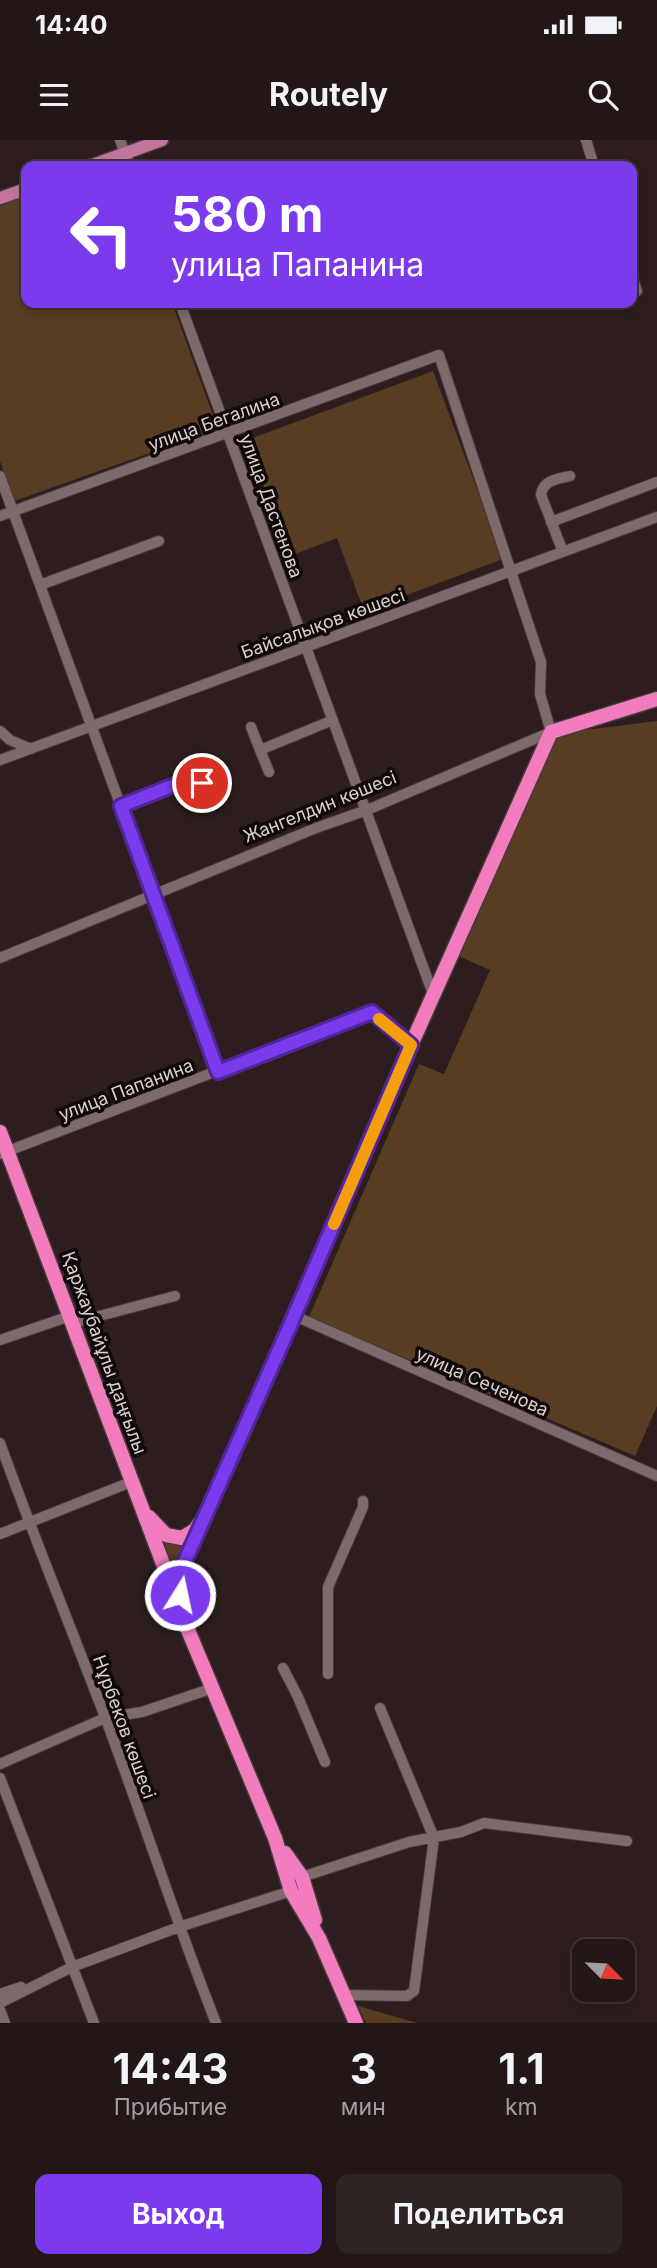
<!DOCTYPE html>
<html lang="ru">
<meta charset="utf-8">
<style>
body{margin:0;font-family:Inter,sans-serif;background:#2e2323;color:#f1f3f6;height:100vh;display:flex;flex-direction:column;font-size:26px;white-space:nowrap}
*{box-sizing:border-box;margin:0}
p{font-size:23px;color:#a29fa1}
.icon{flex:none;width:38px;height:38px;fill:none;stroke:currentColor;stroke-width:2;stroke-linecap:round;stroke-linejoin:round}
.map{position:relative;height:1883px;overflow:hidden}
.side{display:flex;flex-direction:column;background:#221616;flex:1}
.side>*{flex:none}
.top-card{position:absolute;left:21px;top:21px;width:616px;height:147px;border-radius:14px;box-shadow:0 4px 10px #0003,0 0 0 2px #3f3535;background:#7c3aed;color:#fff;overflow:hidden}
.needle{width:46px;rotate:114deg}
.tools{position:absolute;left:572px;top:1799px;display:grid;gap:14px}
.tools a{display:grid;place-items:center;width:63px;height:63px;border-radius:14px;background:#221616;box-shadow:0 4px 10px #0003,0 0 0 2px #3f3535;font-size:35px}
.pin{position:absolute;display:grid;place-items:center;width:60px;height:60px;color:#fff;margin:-30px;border:4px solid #fff;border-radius:50%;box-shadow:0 2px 7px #0007}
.me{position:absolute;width:77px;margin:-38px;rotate:10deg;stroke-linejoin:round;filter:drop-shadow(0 0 5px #0008)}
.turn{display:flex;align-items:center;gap:24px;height:147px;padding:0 35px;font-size:32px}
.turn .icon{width:91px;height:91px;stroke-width:2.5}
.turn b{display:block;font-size:49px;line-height:60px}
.eta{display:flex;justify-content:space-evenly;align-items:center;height:119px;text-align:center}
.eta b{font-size:42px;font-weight:700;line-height:49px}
.action{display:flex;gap:14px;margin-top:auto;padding:14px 35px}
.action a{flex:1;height:80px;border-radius:14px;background:#7c3aed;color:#fff;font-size:28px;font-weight:700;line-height:80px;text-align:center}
.action a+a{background:#2e2323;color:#f1f3f6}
.status{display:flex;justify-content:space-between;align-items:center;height:49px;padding:0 35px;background:#221616;direction:ltr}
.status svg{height:19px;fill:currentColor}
header{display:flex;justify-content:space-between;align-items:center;height:91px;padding:0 35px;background:#221616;font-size:32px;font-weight:700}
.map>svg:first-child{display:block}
</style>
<div class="status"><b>14:40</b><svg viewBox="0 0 49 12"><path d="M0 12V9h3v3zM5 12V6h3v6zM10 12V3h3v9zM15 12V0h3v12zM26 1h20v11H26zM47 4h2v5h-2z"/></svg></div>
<header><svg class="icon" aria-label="menu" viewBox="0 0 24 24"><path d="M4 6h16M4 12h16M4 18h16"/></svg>Routely<svg class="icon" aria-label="search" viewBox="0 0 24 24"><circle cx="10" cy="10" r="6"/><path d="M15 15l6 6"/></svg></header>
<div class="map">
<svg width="657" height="1883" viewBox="0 0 657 1883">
<rect width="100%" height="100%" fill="#2d1d1e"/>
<path fill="#583d23" d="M26 55V163H172L218 289 14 361 0 321V65Z
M433 231 503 419 364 471 337 398 290 416 247 300Z
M657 581V1266L635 1316 309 1177 419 924 444 934 490 830 454 814 553 598 569 592Z
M160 1393 186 1402 177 1425 168 1421Z
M358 1866 417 1883H366Z"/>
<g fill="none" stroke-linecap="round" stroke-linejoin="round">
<g stroke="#483b3c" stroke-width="12">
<path id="minor" d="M120 0 130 26
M586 0 594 26
M632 136 637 151
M180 163 433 854
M0 336 218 932
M0 376 439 215 541 522 540 554 551 592 367 670 316 688 0 818
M551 382 657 342
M563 412 541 355C543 340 557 339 570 336
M40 445 159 401
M251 587 260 610
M0 591 10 600 31 609
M0 620 657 377
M269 632 260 610 333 580
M121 666 192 638C203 639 204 648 208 657
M0 1014 371 872 411 905
M295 1176 657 1336
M73 1183 175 1156
M0 1200 70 1176
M0 1303C33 1395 70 1485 105 1577 143 1678 176 1782 216 1883
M0 1394 131 1342
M283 1528 298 1557 325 1622
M328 1534V1447L363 1367V1361
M0 1624 105 1578 142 1572 213 1548
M0 1638 94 1883
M302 1737 409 1702 461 1692 484 1683 627 1701
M0 1854 21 1847
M344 1855 407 1856 414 1851 434 1698 380 1568
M0 1863 72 1827 179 1787 291 1751
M0 1870 5 1883"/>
</g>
<g stroke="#483b3c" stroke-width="15">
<path id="major" d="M90 26 162 0
M0 58 26 49"/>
</g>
<g stroke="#483b3c" stroke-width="17">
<path id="highway" d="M0 992 188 1490 275 1698 291 1751 319 1798 356 1883
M149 1377 166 1395 182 1398 195 1390 199 1384
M172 1448 239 1302 411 905 551 592 657 559
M285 1713 302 1737 315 1780"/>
</g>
<use href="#minor" stroke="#7e6a6b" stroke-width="10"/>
<use href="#major" stroke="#c4759d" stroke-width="12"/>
<use href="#highway" stroke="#f27cbe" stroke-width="14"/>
</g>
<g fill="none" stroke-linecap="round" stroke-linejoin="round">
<g stroke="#51269a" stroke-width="18">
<path id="route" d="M180 1455 185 1421 288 1190 411 905 372 872 218 932 121 666 192 638 202 643"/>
</g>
<use href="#route" stroke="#7c3aed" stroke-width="12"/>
<path stroke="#f59e0b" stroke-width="12" d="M334 1084 411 905 379 879"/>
</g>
<g text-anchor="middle" stroke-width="7" stroke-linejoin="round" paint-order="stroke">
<g font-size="18" fill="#dbcfd0" stroke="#10090a">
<text transform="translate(214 282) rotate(-20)" y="6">улица Бегалина</text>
<text transform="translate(271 366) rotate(70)" y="6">улица Дастенова</text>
<text transform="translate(323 484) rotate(-20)" y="6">Байсалықов көшесі</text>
<text transform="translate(320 667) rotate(-22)" y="6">Жангелдин көшесі</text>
<text transform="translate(126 950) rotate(-21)" y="6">улица Папанина</text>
<text transform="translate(104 1213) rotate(70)" y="6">Қаржаубайұлы даңғылы</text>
<text transform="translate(482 1242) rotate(24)" y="6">улица Сеченова</text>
<text transform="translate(124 1587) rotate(70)" y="6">Нұрбеков көшесі</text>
</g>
</g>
</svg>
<div class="tools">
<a><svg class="needle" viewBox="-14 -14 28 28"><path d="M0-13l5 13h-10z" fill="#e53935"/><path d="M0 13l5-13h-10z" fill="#a29fa1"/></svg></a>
</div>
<div class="pin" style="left:202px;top:643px;background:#d93025"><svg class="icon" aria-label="arrive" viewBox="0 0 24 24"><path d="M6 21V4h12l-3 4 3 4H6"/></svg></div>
<svg class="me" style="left:180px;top:1455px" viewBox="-20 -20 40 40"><circle r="17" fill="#7c3aed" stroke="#fff" stroke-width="3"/><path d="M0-11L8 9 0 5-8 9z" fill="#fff"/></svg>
<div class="top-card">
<div class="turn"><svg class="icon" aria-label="left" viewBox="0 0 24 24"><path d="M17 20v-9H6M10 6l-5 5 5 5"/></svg><div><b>580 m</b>улица Папанина</div></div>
</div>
</div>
<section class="side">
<div class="eta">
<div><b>14:43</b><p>Прибытие</p></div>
<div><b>3</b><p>мин</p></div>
<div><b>1.1</b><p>km</p></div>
</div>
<div class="action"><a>Выход</a><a>Поделиться</a></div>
</section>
